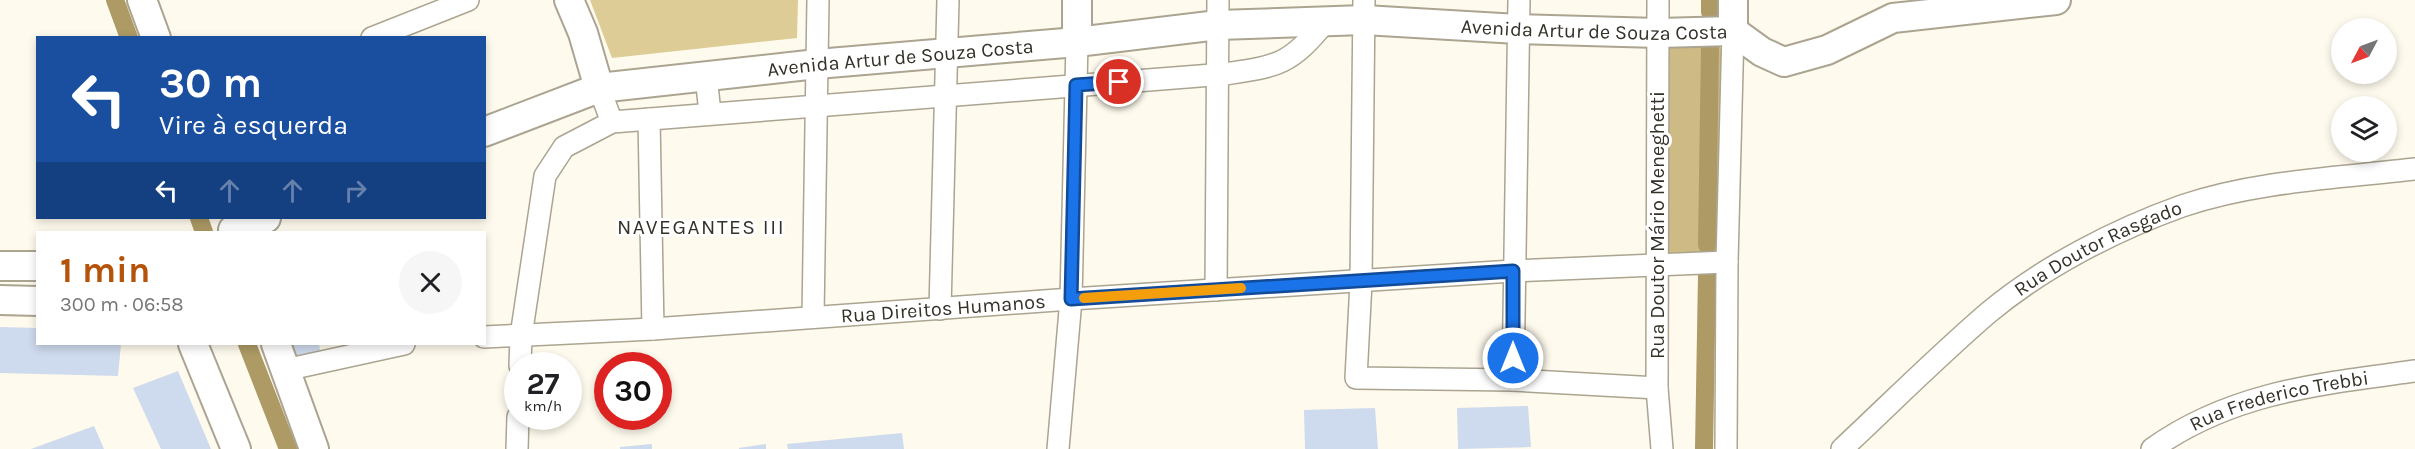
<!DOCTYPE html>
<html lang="pt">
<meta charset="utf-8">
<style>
body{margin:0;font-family:Karla,sans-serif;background:#f6f6f6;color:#202124;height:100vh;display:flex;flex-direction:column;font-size:22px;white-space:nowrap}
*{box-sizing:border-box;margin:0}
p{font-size:20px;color:#757577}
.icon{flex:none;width:33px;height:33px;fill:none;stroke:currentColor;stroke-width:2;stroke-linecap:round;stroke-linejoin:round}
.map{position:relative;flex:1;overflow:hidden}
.details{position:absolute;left:36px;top:231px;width:450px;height:114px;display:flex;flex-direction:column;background:#fff;border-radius:0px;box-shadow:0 3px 9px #0003}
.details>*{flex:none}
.hud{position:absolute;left:36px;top:36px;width:450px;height:183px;border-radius:0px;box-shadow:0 3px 9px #0003;background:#1a4fa0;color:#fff;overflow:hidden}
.needle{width:39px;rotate:229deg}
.controls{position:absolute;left:2331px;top:18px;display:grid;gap:12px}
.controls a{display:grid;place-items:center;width:66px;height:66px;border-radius:50%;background:#fff;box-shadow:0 3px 9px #0003;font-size:30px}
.speed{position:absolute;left:504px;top:352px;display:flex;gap:12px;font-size:30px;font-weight:700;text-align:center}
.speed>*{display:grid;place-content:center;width:78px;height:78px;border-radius:50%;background:#fff;box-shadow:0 3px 9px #0003;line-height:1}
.speed small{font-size:15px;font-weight:400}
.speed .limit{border:9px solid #d22;background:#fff;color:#111}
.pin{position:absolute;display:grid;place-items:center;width:51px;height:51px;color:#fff;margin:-26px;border:3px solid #fff;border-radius:50%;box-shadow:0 2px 6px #0007}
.me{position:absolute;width:66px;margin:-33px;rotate:0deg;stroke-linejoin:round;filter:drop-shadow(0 0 4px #0008)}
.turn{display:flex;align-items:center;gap:21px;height:126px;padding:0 24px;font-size:27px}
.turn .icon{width:78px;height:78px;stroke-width:2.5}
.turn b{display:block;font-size:42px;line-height:51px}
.lanes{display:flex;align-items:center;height:57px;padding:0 24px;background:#0003;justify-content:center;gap:30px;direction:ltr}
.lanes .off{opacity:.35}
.round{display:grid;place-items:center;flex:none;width:63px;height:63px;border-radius:32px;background:#f6f6f6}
.head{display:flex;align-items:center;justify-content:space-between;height:102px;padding:0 24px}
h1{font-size:36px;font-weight:700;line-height:45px;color:#b45309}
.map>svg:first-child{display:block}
</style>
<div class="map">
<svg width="2415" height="449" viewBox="0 0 2415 449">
<rect width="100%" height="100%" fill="#fefaed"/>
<path fill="#decc97" d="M590 0H798L797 38 612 58Z"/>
<path fill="#ceba84" d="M1717 43 1723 52 1717 252 1669 256 1665 252 1668 47Z"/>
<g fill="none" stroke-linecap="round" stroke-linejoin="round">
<path stroke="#ad9a64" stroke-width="18" d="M115 0 129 38
M1710 12V0
M199 218 204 232
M1707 245 1710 47
M247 344 288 449
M1704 449 1707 275"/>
</g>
<path fill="#cedaed" d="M0 327 38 328V344H121L118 376 0 373Z
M292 344H319L320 351 296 356Z
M178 371 211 449H161L133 388Z
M1528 406 1531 447 1458 449 1457 408Z
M1375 408 1378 449H1305L1304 410Z
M94 426 104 449H31Z
M902 433 904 449H788L787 444Z
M652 444V449H620V447Z
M766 444V449H739V448Z"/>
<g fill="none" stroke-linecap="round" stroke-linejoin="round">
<g stroke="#aba490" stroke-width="24">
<g id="street">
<path d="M1364 0 1361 282 1356 378 1513 380 1657 388"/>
<path d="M1658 0 1657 388 1662 449"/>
<path d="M372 38 468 0"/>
<path d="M706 76 710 113"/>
<path d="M599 88 612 122"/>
<path d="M649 119 653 329"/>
<path d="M1216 290 1218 0"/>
<path d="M940 309 948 0"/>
<path d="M813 317 818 0"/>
<path id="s1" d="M484 337 653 329 1071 299 1513 271 1727 262"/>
<path d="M520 366 521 336 545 176 564 147 612 122 1225 74C1278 66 1290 65 1325 22"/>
<path d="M285 370 404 344"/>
<path d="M1513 380 1519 0"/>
<path d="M517 449 518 417"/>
<path d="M1058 449 1071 299 1077 42"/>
<path d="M1726 449 1727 262 1733 31"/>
<path id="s2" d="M1842 449C1890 404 1938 356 1988 313 2043 267 2115 230 2182 206 2256 181 2338 178 2415 169"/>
<path id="s3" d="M2152 449C2232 392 2320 384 2415 371"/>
</g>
</g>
<g stroke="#aba490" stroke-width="32">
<g id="secondary">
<path d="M142 0 156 38"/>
<path d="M569 0 583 33 599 88"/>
<path d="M1733 0V31"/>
<path d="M1077 42V0"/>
<path id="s4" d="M484 132 599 88 817 64 1077 42 1218 25 1364 20 1518 29 1658 33 1733 31 1762 52 1784 62 1827 50 1893 18 2056 0"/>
<path d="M233 230 266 218"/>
<path d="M0 266H38"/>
<path d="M0 300 38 301"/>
<path d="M193 344 236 449"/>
<path d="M276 344 314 449"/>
</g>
</g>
<use href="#street" stroke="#fff" stroke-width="21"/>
<use href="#secondary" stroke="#fff" stroke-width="28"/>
</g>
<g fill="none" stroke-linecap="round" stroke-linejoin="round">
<g stroke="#114b97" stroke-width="15">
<path id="route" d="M1119 82 1076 85 1071 299 1513 271V358"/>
</g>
<use href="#route" stroke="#1a73e8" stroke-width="10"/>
<path stroke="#f59e0b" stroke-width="10" d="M1084 298 1241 288"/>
</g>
<g text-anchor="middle" stroke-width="6" stroke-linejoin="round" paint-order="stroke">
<g font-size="20" fill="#343129" stroke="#fff">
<text dy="7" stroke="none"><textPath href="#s4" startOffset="1122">Avenida Artur de Souza Costa</textPath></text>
<text dy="7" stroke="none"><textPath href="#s4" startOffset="426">Avenida Artur de Souza Costa</textPath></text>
<text transform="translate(1657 225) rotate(-90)" y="7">Rua Doutor Mário Meneghetti</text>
<text dy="7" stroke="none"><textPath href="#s2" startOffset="328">Rua Doutor Rasgado</textPath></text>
<text dy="7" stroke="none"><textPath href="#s1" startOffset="460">Rua Direitos Humanos</textPath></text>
<text dy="7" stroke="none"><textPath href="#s3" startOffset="138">Rua Frederico Trebbi</textPath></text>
</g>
<g font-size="21" letter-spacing="1.5" fill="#343129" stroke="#fff">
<text x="701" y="234">NAVEGANTES III</text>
</g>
</g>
</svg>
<div class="controls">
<a><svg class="needle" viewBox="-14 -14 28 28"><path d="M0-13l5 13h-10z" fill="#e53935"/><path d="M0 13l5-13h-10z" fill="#757577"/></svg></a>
<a><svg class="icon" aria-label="layers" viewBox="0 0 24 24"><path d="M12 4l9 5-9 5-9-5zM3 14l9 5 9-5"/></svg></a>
</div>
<div class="speed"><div>27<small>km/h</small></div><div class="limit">30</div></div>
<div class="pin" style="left:1119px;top:82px;background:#d93025"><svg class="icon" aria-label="arrive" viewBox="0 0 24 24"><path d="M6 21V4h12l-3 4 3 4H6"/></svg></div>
<svg class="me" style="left:1513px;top:358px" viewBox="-20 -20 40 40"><circle r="17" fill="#1a73e8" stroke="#fff" stroke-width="3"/><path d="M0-11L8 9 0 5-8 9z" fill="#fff"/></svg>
<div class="hud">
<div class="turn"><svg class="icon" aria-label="left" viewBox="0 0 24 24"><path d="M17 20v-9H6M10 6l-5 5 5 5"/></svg><div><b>30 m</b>Vire à esquerda</div></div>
<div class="lanes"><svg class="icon" aria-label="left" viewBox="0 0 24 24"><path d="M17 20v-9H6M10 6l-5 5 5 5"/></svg><svg class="icon off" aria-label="ahead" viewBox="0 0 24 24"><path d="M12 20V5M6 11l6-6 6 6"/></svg><svg class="icon off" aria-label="ahead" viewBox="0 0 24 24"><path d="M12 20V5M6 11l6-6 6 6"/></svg><svg class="icon off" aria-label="right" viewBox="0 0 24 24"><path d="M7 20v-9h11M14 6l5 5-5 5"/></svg></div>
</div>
<section class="details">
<div class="head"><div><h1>1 min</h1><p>300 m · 06:58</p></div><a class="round"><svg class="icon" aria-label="close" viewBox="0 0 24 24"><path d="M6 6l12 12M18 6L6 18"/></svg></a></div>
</section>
</div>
